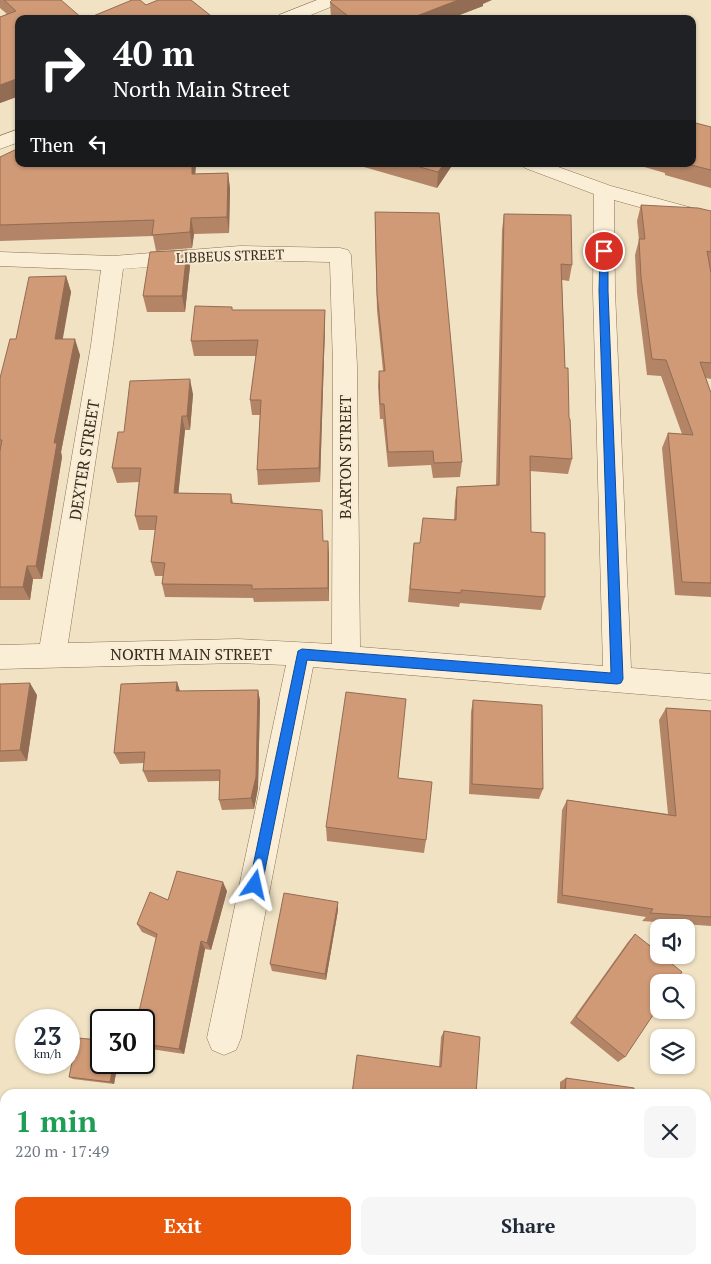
<!DOCTYPE html>
<meta charset="utf-8">
<style>
body{margin:0;font-family:"PT Serif",serif;background:#f6f6f7;color:#1f2937;height:100vh;display:flex;flex-direction:column;font-size:19px;white-space:nowrap}
*{box-sizing:border-box;margin:0}
p{font-size:16px;color:#747a83}
.icon{flex:none;width:28px;height:28px;fill:none;stroke:currentColor;stroke-width:2;stroke-linecap:round;stroke-linejoin:round}
.map{position:relative;flex:1;overflow:hidden}
.sheet{position:absolute;left:0px;top:1089px;width:711px;height:176px;display:flex;flex-direction:column;background:#fff;border-radius:15px 15px 0 0;box-shadow:0 1px 4px #0004}
.sheet>*{flex:none}
.guide{position:absolute;left:15px;top:15px;width:681px;height:152px;border-radius:10px;box-shadow:0 1px 4px #0004;background:#202124;color:#fff;overflow:hidden}
.tools{position:absolute;left:650px;top:919px;display:grid;gap:10px}
.tools a{display:grid;place-items:center;width:45px;height:45px;border-radius:10px;background:#fff;box-shadow:0 1px 4px #0004;font-size:25px}
.speed{position:absolute;left:15px;top:1009px;display:flex;gap:10px;font-size:25px;font-weight:700;text-align:center}
.speed>*{display:grid;place-content:center;width:65px;height:65px;border-radius:50%;background:#fff;box-shadow:0 1px 4px #0004;line-height:1}
.speed small{font-size:12px;font-weight:400}
.speed .limit{border:2px solid #111;border-radius:8px;background:#fff;color:#111}
.pin{position:absolute;display:grid;place-items:center;width:42px;height:42px;color:#fff;margin:-21px;border:2px solid #fff;border-radius:50%;box-shadow:0 1px 5px #0007}
.me{position:absolute;width:55px;margin:-28px;rotate:11deg;stroke-linejoin:round;filter:drop-shadow(0 0 4px #0008)}
.turn{display:flex;align-items:center;gap:18px;height:105px;padding:0 15px;font-size:22px}
.turn .icon{width:65px;height:65px;stroke-width:2.5}
.turn b{display:block;font-size:35px;line-height:42px}
.then{display:flex;align-items:center;height:48px;padding:0 15px;background:#0003;gap:10px;font-size:19px}
.round{display:grid;place-items:center;flex:none;width:52px;height:52px;border-radius:10px;background:#f6f6f7}
.head{display:flex;align-items:center;justify-content:space-between;height:85px;padding:0 15px}
h1{font-size:30px;font-weight:600;line-height:38px;color:#1e9e55}
.cta{display:flex;gap:10px;margin-top:auto;padding:10px 15px}
.cta a{flex:1;height:58px;border-radius:10px;background:#ea580c;color:#fff;font-size:20px;font-weight:600;line-height:58px;text-align:center}
.cta a+a{background:#f6f6f7;color:#1f2937}
.map>svg:first-child{display:block}
</style>
<div class="map">
<svg width="711" height="1264" viewBox="0 0 711 1264">
<rect width="100%" height="100%" fill="#f0e2c3"/>
<g fill="none" stroke-linecap="round" stroke-linejoin="round">
<g stroke="#8b7259" stroke-width="1">
<path id="minor" d="M317 0H341L338 4 301 19H276L279 15Z
M19 129V142L0 149V136Z
M522 164H550L611 186 711 213V227L614 200 615 291 631 668 711 674V700L313 667 241 1038 236 1050 224 1055 212 1050 207 1038 286 665 238 663 0 669V645L40 644 91 345 101 270 0 266V252L113 256 240 246 340 248 348 250 351 255 357 366 360 647 603 666 593 291 594 194 525 168ZM240 260 330 262 333 366 332 644 238 639 68 643 113 345 123 269Z"/>
</g>
<use href="#minor" fill="#faefd6" fill-rule="evenodd"/>
</g>
<path fill="#b38466" d="M0 0H61L19 19V96L0 103V17L7 14 0 8Z
M330 2 483 4V6L449 19H331Z
M711 127V188L665 175V173L634 164H692Z
M0 157 19 164H196L195 174 228 173 230 189 229 233 194 234 192 248 156 251 153 236 0 241Z
M364 164H453L437 188 364 167Z
M641 205 711 211V379L706 378 711 393V597L675 595 662 448 668 433 682 434 661 376 647 375 637 293 635 255 639 240 637 221Z
M375 212 462 462 460 477 433 478 431 465 388 467 383 419H380L378 386 379 371H383L377 310 375 229Z
M504 214 572 265 569 281 562 280 565 368 572 459 568 474 530 471 531 532 545 597 541 610 460 603 459 607 408 602 414 543H420L454 520 455 501 457 487 496 485 502 230Z
M190 266 185 312H147L143 296Z
M66 276 71 292 62 339 80 355 61 452 62 457 42 579H33L30 600H0V378L16 339Z
M232 310H325V326L320 482 258 485 257 470 260 415H252L250 400 256 356H194L191 341Z
M193 394 190 430H185L178 493 231 494 233 503 323 541H328L329 601 254 602 253 598 165 597 162 584 163 576H155L151 562 156 530H139L135 516 139 482 117 483 112 468 124 432Z
M177 682 180 691 258 690 260 701 258 788 254 809 222 810 219 800 220 781 148 782 143 771 144 763 120 764 114 753Z
M0 684 37 695 27 761 0 762Z
M473 700 543 789 539 799 469 794 471 712Z
M666 708 711 711V926L642 921 646 917 557 903 562 810 567 800 668 814 659 720Z
M398 778 426 840 424 853 327 841 326 827Z
M227 891 211 950 205 949 184 1054 144 1048V1020L156 938 142 932 137 924 168 900Z
M338 910 326 980 272 971 270 964Z
M635 934 625 1057 618 1062 570 1023 628 942Z
M444 1031 476 1094 439 1067 441 1037Z
M101 1062H118L114 1084 73 1079 69 1077Z
M566 1078 634 1094H560V1082Z
M0 1238 5 1239V1260H118L140 1264H0Z"/>
<path fill="#926c53" d="M458 0H492L483 4V6L449 19H409Z
M19 78V96L0 103V85Z
M192 164H196L194 190 192 174Z
M444 164H453L437 188 438 172Z
M228 173 230 189 229 233 227 217Z
M191 218 194 234 192 248 190 232Z
M187 250 190 266 185 312 182 296Z
M66 276 71 292 60 355 55 339Z
M325 310V326L320 482 319 468Z
M75 339 80 355 61 452 62 457 42 579 36 566 54 443Z
M190 379 193 394 190 430 187 416Z
M182 416 185 430 177 507 174 493Z
M328 541 329 554V601L328 588Z
M27 566 33 579 30 600 23 587Z
M177 682 181 695 176 691Z
M30 683 37 695 27 761 20 750Z
M258 690 260 701 258 788 254 809 251 798Z
M223 882 227 891 211 950 207 943Z
M338 902V910L326 980 325 974Z
M201 941 205 949 184 1054 179 1049Z
M114 1062H118L114 1084 110 1082Z"/>
<path fill="#d09a77" stroke="#926c53" d="M4 0H61L83 19H19V78L0 85V17L16 11Z
M132 0H140L146 5 158 0H191L215 19H86Z
M332 0H458L409 19H352L330 2Z
M692 122 711 127V170L687 164H692Z
M19 148V164H192V174L228 173 227 217 191 218 190 232 152 235 154 220 0 225V157Z
M409 164H444L438 172Z
M641 205 698 208 711 211V252L707 251 711 273V363L700 362 711 393V583L682 582 668 433 693 435 666 360 652 359 641 277 639 239H645Z
M375 212 439 213 462 462 434 463 433 451 388 452 384 404H380L379 371H385L377 294Z
M504 214 571 215 572 265 561 264 565 368H568L569 418 570 419 572 459 530 456 531 532 545 533V597L461 590V593L410 589 414 543H420L423 518 456 520 457 487 499 485Z
M187 250 182 296H143L150 252Z
M66 276 55 339H75L54 443H57L36 566H27L23 587H0V451L2 440H0V378L10 339H16L29 277Z
M195 306 232 307V310H325L319 468 257 470 261 400H250L258 340 191 341Z
M190 379 187 416H182L174 493 231 494V503L322 510 323 541H328V588L252 589V585L162 584 165 563 151 562 157 516H135L141 468H112L118 432H124L130 381Z
M177 682 176 691 258 690 256 777 251 798 219 800 220 770 143 771 145 752 114 753 121 684Z
M30 683 20 750 0 751V684Z
M346 692 406 699 398 778 432 782 426 840 326 827Z
M473 700 542 705 543 789 472 784Z
M666 708 711 711V917L650 913 653 909 562 895 567 800 676 816Z
M177 871 223 882 207 943 201 941 179 1049 144 1044V1020H137L157 934 137 924 150 892 168 900Z
M284 893 338 902 325 974 270 964Z
M635 934 659 953V955H661L682 972 675 982H659V1006L625 1057 576 1017Z
M444 1031 480 1037 476 1094H352L357 1055 441 1067Z
M77 1038 101 1040V1062H114L110 1082 69 1077Z
M566 1078 634 1088V1094H565Z
M0 1241 5 1242V1260H101L123 1264H0Z"/>
<path fill="#1a73e8" stroke="#114b97" d="M604 248 608 251V291L623 679 621 683 617 684 307 660 262 885 260 889 255 891 251 889 249 885 298 651 302 649 611 673 599 291 600 251Z"/>
<g text-anchor="middle" stroke-width="4" stroke-linejoin="round" paint-order="stroke">
<g font-size="14" fill="#3a2b1d" stroke="#f7ecd3">
<text transform="translate(230 256) rotate(-2)" y="5">LIBBEUS STREET</text>
</g>
<g font-size="16" fill="#3a2b1d" stroke="#f7ecd3">
<text transform="translate(345 457) rotate(-90)" y="6">BARTON STREET</text>
<text transform="translate(84 460) rotate(-81)" y="6">DEXTER STREET</text>
<text x="191" y="660">NORTH MAIN STREET</text>
</g>
</g>
</svg>
<div class="tools">
<a><svg class="icon" aria-label="sound" viewBox="0 0 24 24"><path d="M4 9h4l5-4v14l-5-4H4zM17 9q2 3 0 6"/></svg></a>
<a><svg class="icon" aria-label="search" viewBox="0 0 24 24"><circle cx="10" cy="10" r="6"/><path d="M15 15l6 6"/></svg></a>
<a><svg class="icon" aria-label="layers" viewBox="0 0 24 24"><path d="M12 4l9 5-9 5-9-5zM3 14l9 5 9-5"/></svg></a>
</div>
<div class="speed"><div>23<small>km/h</small></div><div class="limit">30</div></div>
<div class="pin" style="left:604px;top:251px;background:#d93025"><svg class="icon" aria-label="arrive" viewBox="0 0 24 24"><path d="M6 21V4h12l-3 4 3 4H6"/></svg></div>
<svg class="me" style="left:255px;top:885px" viewBox="-20 -20 40 40"><path d="M0-17L14 15 0 8-14 15z" fill="#1a73e8" stroke="#fff" stroke-width="4"/></svg>
<div class="guide">
<div class="turn"><svg class="icon" aria-label="right" viewBox="0 0 24 24"><path d="M7 20v-9h11M14 6l5 5-5 5"/></svg><div><b>40 m</b>North Main Street</div></div>
<div class="then">Then<svg class="icon" aria-label="left" viewBox="0 0 24 24"><path d="M17 20v-9H6M10 6l-5 5 5 5"/></svg></div>
</div>
<section class="sheet">
<div class="head"><div><h1>1 min</h1><p>220 m · 17:49</p></div><a class="round"><svg class="icon" aria-label="close" viewBox="0 0 24 24"><path d="M6 6l12 12M18 6L6 18"/></svg></a></div>
<div class="cta"><a>Exit</a><a>Share</a></div>
</section>
</div>
